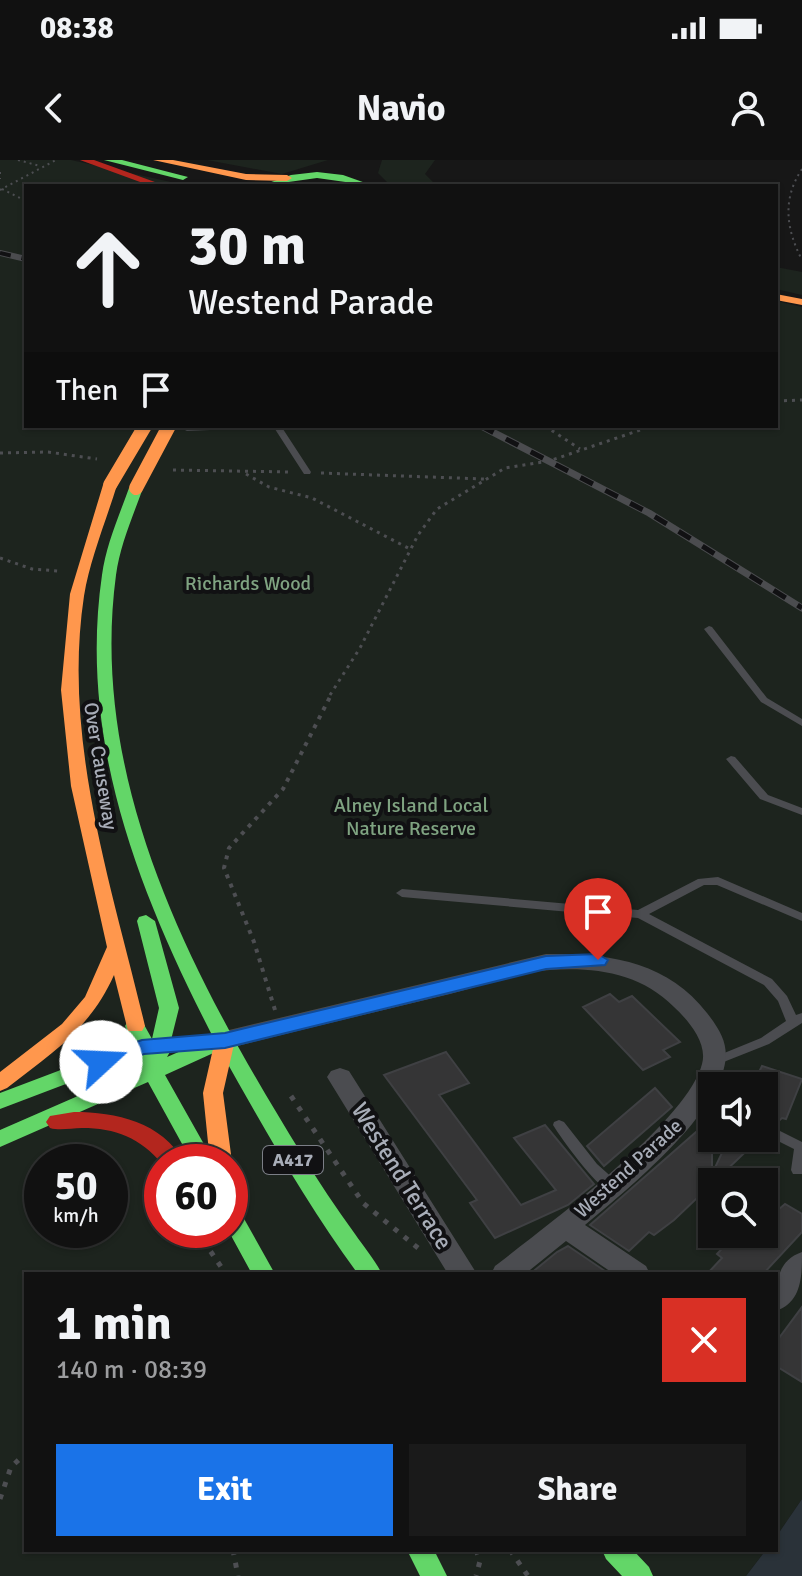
<!DOCTYPE html>
<meta charset="utf-8">
<style>
body{margin:0;font-family:Signika,sans-serif;background:#1a1a1a;color:#f1f3f6;height:100vh;display:flex;flex-direction:column;font-size:30px;white-space:nowrap}
*{box-sizing:border-box;margin:0}
p{font-size:26px;color:#9c9d9f}
.icon{flex:none;width:44px;height:44px;fill:none;stroke:currentColor;stroke-width:2;stroke-linecap:round;stroke-linejoin:round}
.map{position:relative;flex:1;overflow:hidden}
.side{position:absolute;left:24px;top:1112px;width:754px;height:280px;display:flex;flex-direction:column;background:#111;border-radius:0px;box-shadow:0 2px 6px #0004,0 0 0 2px #303131}
.side>*{flex:none}
.guide{position:absolute;left:24px;top:24px;width:754px;height:244px;border-radius:0px;box-shadow:0 2px 6px #0004,0 0 0 2px #303131;background:#111;color:#f1f3f6;overflow:hidden}
.controls{position:absolute;left:698px;top:912px;display:grid;gap:16px}
.controls a{display:grid;place-items:center;width:80px;height:80px;border-radius:0px;background:#111;box-shadow:0 2px 6px #0004,0 0 0 2px #303131;font-size:40px}
.speed{position:absolute;left:24px;top:984px;display:flex;gap:16px;font-size:40px;font-weight:700;text-align:center}
.speed>*{display:grid;place-content:center;width:104px;height:104px;border-radius:50%;background:#111;box-shadow:0 2px 6px #0004,0 0 0 2px #303131;line-height:1}
.speed small{font-size:20px;font-weight:400}
.speed .limit{border:12px solid #d22;background:#fff;color:#111}
.pin{position:absolute;display:grid;place-items:center;width:68px;height:68px;color:#fff;margin:-82px -34px;border-radius:50% 50% 50% 0;rotate:-45deg;box-shadow:0 0 8px #0007}
.pin .icon{rotate:45deg}
.me{position:absolute;width:88px;margin:-44px;rotate:70deg;stroke-linejoin:round;filter:drop-shadow(0 0 6px #0008)}
.turn{display:flex;align-items:center;gap:28px;height:168px;padding:0 32px;font-size:36px}
.turn .icon{width:104px;height:104px;stroke-width:2.5}
.turn b{display:block;font-size:56px;line-height:68px}
.then{display:flex;align-items:center;height:76px;padding:0 32px;background:#0003;gap:16px;font-size:30px}
.round{display:grid;place-items:center;flex:none;width:84px;height:84px;border-radius:0px;background:#1a1a1a}
.overview{display:flex;align-items:center;justify-content:space-between;height:136px;padding:0 32px}
h1{font-size:48px;font-weight:800;line-height:60px}
.button{display:flex;gap:16px;margin-top:auto;padding:16px 32px}
.button a{flex:1;height:92px;border-radius:0px;background:#1a73e8;color:#fff;font-size:32px;font-weight:800;line-height:92px;text-align:center}
.button a+a{background:#1a1a1a;color:#f1f3f6}
.status{display:flex;justify-content:space-between;align-items:center;height:56px;padding:0 40px;background:#111;direction:ltr}
.status svg{height:22px;fill:currentColor}
header{display:flex;justify-content:space-between;align-items:center;height:104px;padding:0 32px;background:#111;font-size:36px;font-weight:800}
.map>svg:first-child{display:block}
</style>
<div class="status"><b>08:38</b><svg viewBox="0 0 49 12"><path d="M0 12V9h3v3zM5 12V6h3v6zM10 12V3h3v9zM15 12V0h3v12zM26 1h20v11H26zM47 4h2v5h-2z"/></svg></div>
<header><svg class="icon" aria-label="back" viewBox="0 0 24 24"><path d="M15 5l-7 7 7 7"/></svg>Navio<svg class="icon" aria-label="person" viewBox="0 0 24 24"><circle cx="12" cy="8" r="4"/><path d="M4 21q1-7 8-7t8 7"/></svg></header>
<div class="map">
<svg width="802" height="1416" viewBox="0 0 802 1416">
<rect width="100%" height="100%" fill="#171717"/>
<path fill="#1d241e" fill-rule="evenodd" d="M0 0H71L189 26H26V266H776V141L802 147V1339L776 1377V1114H26V1390H766L746 1416H0ZM712 926H764V978H712ZM42 1002H110V1070H42ZM162 1002H230V1070H162ZM712 1022H764V1074H712Z
M207 0H328L282 14Z
M382 0H435L425 14 437 26H391L378 13Z
M776 107 802 112V135L776 129Z"/>
<path fill="#2a3239" d="M802 1339V1416H746L766 1390H776V1377Z"/>
<path fill="#353536" stroke="#3f4043" stroke-width="2" d="M610 834 619 842 632 836 680 882 663 890 670 897 643 910 583 847Z
M446 892 469 923 439 935 521 1045 556 1030 514 978 545 965 594 1024 568 1045 495 1078 470 1043 477 1040 384 915Z
M762 906 802 919 786 959 782 958 774 965 764 960V926L756 918Z
M655 928 672 947 604 1006 587 986Z
M712 958V1014L729 978H760L674 1060 654 1075 649 1072 629 1091 590 1065Z
M764 1041 778 1050 785 1044 802 1054V1072L763 1114H707L722 1098 717 1094 736 1074H764Z
M568 1086 605 1111 530 1114 557 1092Z
M802 1147V1222L776 1206V1182Z"/>
<g fill="none" stroke-linecap="round" stroke-linejoin="round">
<path stroke="#4d4e52" stroke-width="2" stroke-dasharray="2 4" stroke-linecap="butt" d="M18 0 40 6
M802 9C782 39 786 69 802 100
M0 12V19
M2 29 26 41
M0 30 56 0"/>
<path stroke="#4d4e52" stroke-width="3" stroke-dasharray="3 5" stroke-linecap="butt" d="M776 241 802 240
M545 266 580 289
M0 293 48 292 97 299
M173 310 292 312
M321 313 484 319
M246 314 269 327 312 338 410 389
M0 398 32 409 58 411
M330 535 360 488 418 375 437 349 505 308 549 301 652 266"/>
<path stroke="#4d4e52" stroke-width="4" stroke-dasharray="4 6" stroke-linecap="butt" d="M275 850 254 782 224 708 229 688 283 629 332 533"/>
<path stroke="#4d4e52" stroke-width="5" stroke-dasharray="5 8" stroke-linecap="butt" d="M291 936 363 1043 418 1088
M196 1070 226 1114
M0 1339 11 1307 26 1293
M233 1390 238 1416
M476 1390 480 1401 476 1416
M510 1390 528 1416"/>
<path fill="#4b4c50" fill-rule="evenodd" d="M261 266 257 268 187 271 183 269C199 262 241 266 261 266Z
M273 266H281L311 312 310 314H304Z
M709 466 712 467 767 538 802 559V566L761 542 704 469Z
M731 596 735 597 768 635 802 648V655L760 639 726 599Z
M718 717 802 753V761L717 725H704L649 754 772 819 787 836 796 855 802 853V863L769 884 716 905 712 904 710 901 712 898 761 878 786 861 778 841 764 825 638 758 402 737 396 733 402 729 638 750 698 719Z
M559 960 564 962 597 1004 616 1021 618 1025 616 1029C614 1029 611 1030 609 1030 596 1027 561 978 553 965L554 962Z
M764 963 802 982V1014H793L791 1010 794 989 764 974Z"/>
<path fill="#4b4c50" fill-rule="evenodd" d="M546 794C608 793 667 801 707 853 728 880 731 894 718 926H712C712 960 613 1042 585 1065L646 1106 650 1114H614L566 1081 525 1114H491L495 1106C544 1068 688 961 702 904 708 883 688 860 674 847 640 813 596 807 550 810 517 812 482 826 450 834 375 852 300 870 225 889L216 886 213 880 216 874 225 871Z
M340 908 349 911 477 1114H448L327 917 331 911Z
M802 1092C802 1116 802 1142 776 1151 776 1127 775 1101 802 1092Z"/>
<path fill="#63d668" fill-rule="evenodd" d="M104 0H122L188 17 183 20Z
M317 12 343 15 374 26 317 18 260 26 291 15Z
M136 324 143 328C133 356 120 385 116 415 88 625 195 821 301 993 318 1021 336 1048 355 1074 364 1087 375 1100 382 1114H358C306 1043 263 967 220 890L165 915 214 1002H192L148 922 0 987V970L142 908 137 897 0 949V933L132 883 125 866 128 861H142L152 879 159 848 137 761 139 757 146 755 155 761 179 848 171 880 174 885 167 897 213 877C139 733 78 580 102 415 106 385 119 356 129 328Z
M230 1045 238 1048 275 1114H252L228 1070H230Z
M407 1390H434L447 1416H420Z
M602 1390H633L649 1407 653 1416H622L606 1399Z"/>
<path fill="#ff974d" fill-rule="evenodd" d="M153 0H173L246 14 287 15 292 18 287 21 246 20Z
M776 134 802 139V145L776 140Z
M110 321 117 325C106 361 90 399 84 436 62 581 112 726 145 866L142 871H128L114 815C90 869 52 893 7 928L0 931V912L62 864 85 837 107 787 71 626 61 530 70 434 103 325Z
M225 873 232 875 235 880 223 933 232 1002 230 1005V1002H210L203 933 215 880 218 875Z"/>
<path fill="#b3261e" fill-rule="evenodd" d="M80 0H94L166 26H151Z
M74 952C116 952 162 962 184 1002L162 1004C141 978 115 968 82 968 71 968 60 971 50 968L46 962 50 956Z"/>
<g stroke="#4b4c4f" stroke-width="6">
<path id="rail-far1" d="M0 93 26 99"/>
</g>
<g stroke="#4b4c4f" stroke-width="7">
<path id="rail" d="M481 266 649 353 802 448"/>
</g>
<use href="#rail-far1" stroke="#111113" stroke-width="4" stroke-dasharray="11" stroke-linecap="butt"/>
<use href="#rail" stroke="#111113" stroke-width="5" stroke-dasharray="14" stroke-linecap="butt"/>
<path stroke="#ff974d" stroke-width="14" d="M110 325 145 266
M136 328 169 266"/>
</g>
<path fill="#1a73e8" stroke="#114b97" stroke-width="2" d="M598 794 608 800 605 805 546 809 225 888 144 894 101 909 90 902 93 897 142 880 225 873 546 796Z"/>
<g text-anchor="middle" stroke-width="8" stroke-linejoin="round" paint-order="stroke">
<rect fill="#111113" stroke="#7b7e86" stroke-width="2" x="263" y="986" width="60" height="28" rx="6"/>
<g font-size="18" font-weight="bold" fill="#a8adb8">
<text x="293" y="1006">A417</text>
</g>
<g font-size="20" fill="#7fa381" stroke="#111113">
<text x="248" y="430">Richards Wood</text>
<text x="411" y="652">Alney Island Local<tspan x="411" dy="23">Nature Reserve</tspan></text>
</g>
<g font-size="20" fill="#a8adb8" stroke="#111113">
<text transform="translate(101 606) rotate(81)" y="7">Over Causeway</text>
<text transform="translate(628 1008) rotate(-42)" y="7">Westend Parade</text>
</g>
<g font-size="24" fill="#a8adb8" stroke="#111113">
<text transform="translate(402 1016) rotate(58)" y="8">Westend Terrace</text>
</g>
</g>
</svg>
<div class="controls">
<a><svg class="icon" aria-label="sound" viewBox="0 0 24 24"><path d="M4 9h4l5-4v14l-5-4H4zM17 9q2 3 0 6"/></svg></a>
<a><svg class="icon" aria-label="search" viewBox="0 0 24 24"><circle cx="10" cy="10" r="6"/><path d="M15 15l6 6"/></svg></a>
</div>
<div class="speed"><div>50<small>km/h</small></div><div class="limit">60</div></div>
<div class="pin" style="left:598px;top:800px;background:#d93025"><svg class="icon" aria-label="arrive" viewBox="0 0 24 24"><path d="M6 21V4h12l-3 4 3 4H6"/></svg></div>
<svg class="me" style="left:101px;top:902px" viewBox="-20 -20 40 40"><circle r="19" fill="#fff"/><path d="M0-13L10 11 0 6-10 11z" fill="#1a73e8"/></svg>
<div class="guide">
<div class="turn"><svg class="icon" aria-label="ahead" viewBox="0 0 24 24"><path d="M12 20V5M6 11l6-6 6 6"/></svg><div><b>30 m</b>Westend Parade</div></div>
<div class="then">Then<svg class="icon" aria-label="arrive" viewBox="0 0 24 24"><path d="M6 21V4h12l-3 4 3 4H6"/></svg></div>
</div>
<section class="side">
<div class="overview"><div><h1>1 min</h1><p>140 m · 08:39</p></div><a class="round" style="background:#d93025;color:#fff"><svg class="icon" aria-label="close" viewBox="0 0 24 24"><path d="M6 6l12 12M18 6L6 18"/></svg></a></div>
<div class="button"><a>Exit</a><a>Share</a></div>
</section>
</div>
